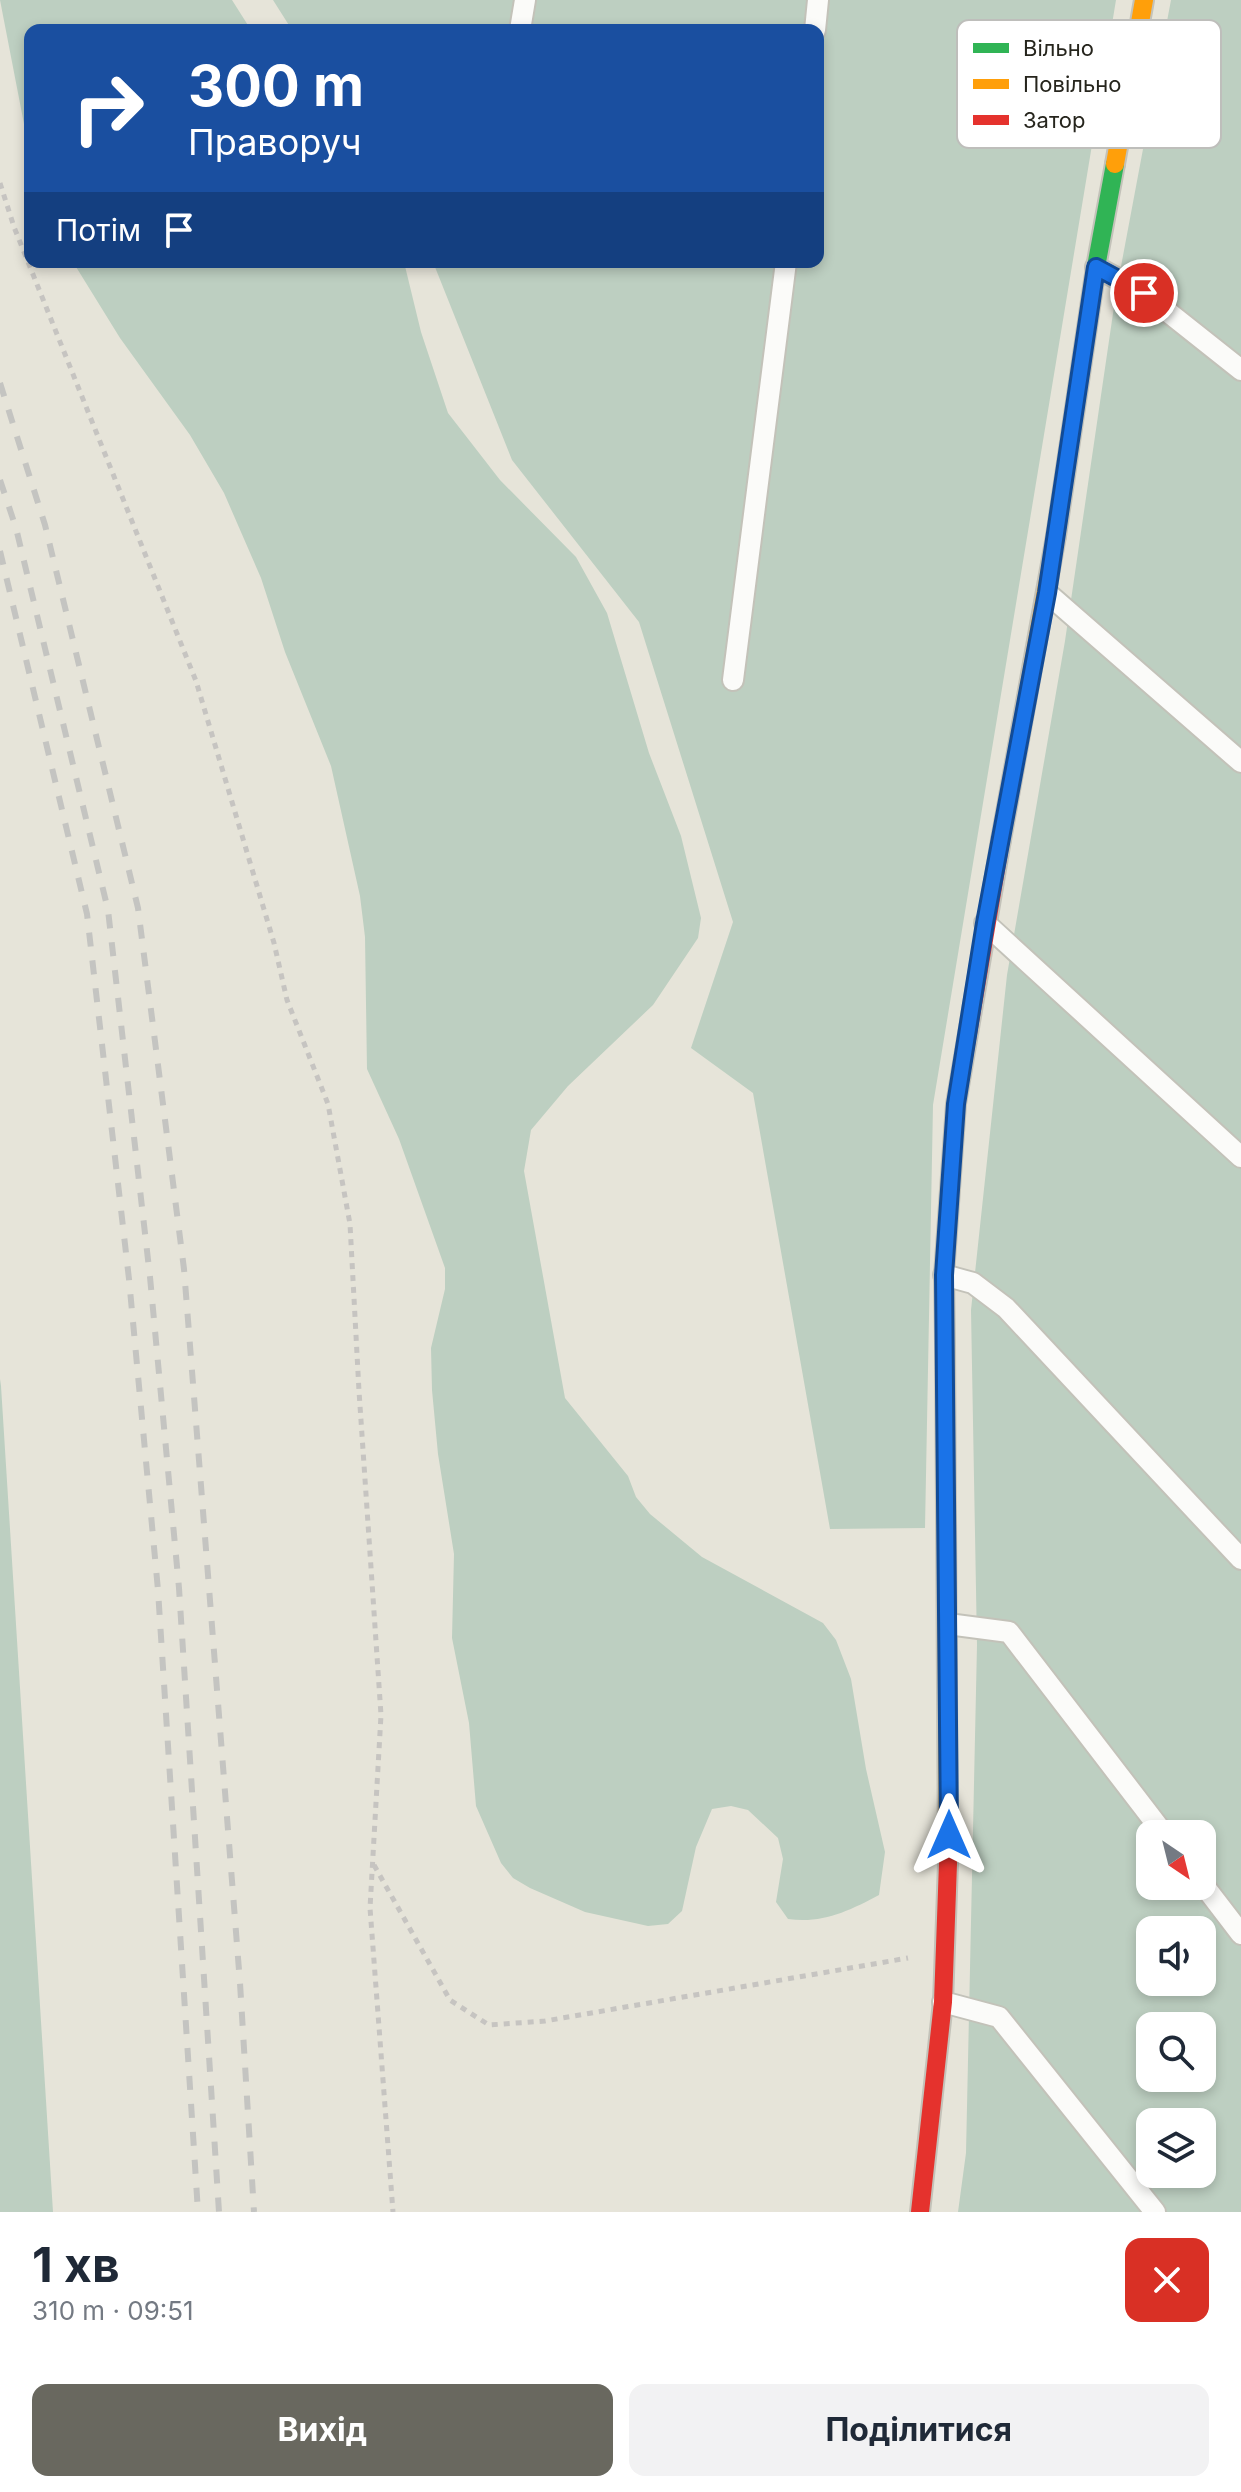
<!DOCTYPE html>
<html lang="uk">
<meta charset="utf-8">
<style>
body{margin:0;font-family:Inter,sans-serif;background:#f2f2f3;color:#1f2937;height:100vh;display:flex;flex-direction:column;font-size:30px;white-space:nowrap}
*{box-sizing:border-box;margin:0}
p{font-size:26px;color:#747a83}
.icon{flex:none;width:44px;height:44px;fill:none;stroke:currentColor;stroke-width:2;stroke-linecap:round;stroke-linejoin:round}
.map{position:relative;height:2212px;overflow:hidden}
.details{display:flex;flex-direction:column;background:#fff;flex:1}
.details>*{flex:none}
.guide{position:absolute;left:24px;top:24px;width:800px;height:244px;border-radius:16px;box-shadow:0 4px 12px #0003;background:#1a4fa0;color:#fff;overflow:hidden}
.needle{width:52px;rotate:145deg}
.tools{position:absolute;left:1136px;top:1820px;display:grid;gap:16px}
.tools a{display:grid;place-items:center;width:80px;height:80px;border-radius:16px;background:#fff;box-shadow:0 4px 12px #0003;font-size:40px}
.pin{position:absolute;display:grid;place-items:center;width:68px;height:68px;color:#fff;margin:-34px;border:4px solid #fff;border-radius:50%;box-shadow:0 2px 8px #0007}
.me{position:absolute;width:88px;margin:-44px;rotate:0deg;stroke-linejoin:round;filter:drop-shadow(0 0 6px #0008)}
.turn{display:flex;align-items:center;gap:28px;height:168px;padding:0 32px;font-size:36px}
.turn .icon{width:104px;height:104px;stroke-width:2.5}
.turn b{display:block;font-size:56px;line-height:68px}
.then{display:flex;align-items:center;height:76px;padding:0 32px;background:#0003;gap:16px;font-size:30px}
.round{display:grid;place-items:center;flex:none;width:84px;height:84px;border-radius:16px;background:#f2f2f3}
.summary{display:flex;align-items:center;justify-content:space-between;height:136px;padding:0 32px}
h1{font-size:48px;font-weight:700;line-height:60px}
.button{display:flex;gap:16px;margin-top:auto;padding:16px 32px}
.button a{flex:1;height:92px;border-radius:16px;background:#69685f;color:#fff;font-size:32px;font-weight:700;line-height:92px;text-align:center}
.button a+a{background:#f2f2f3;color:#1f2937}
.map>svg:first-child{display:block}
</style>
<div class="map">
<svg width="1241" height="2212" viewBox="0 0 1241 2212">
<rect width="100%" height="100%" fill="#e6e4d9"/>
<path fill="#bdcfc1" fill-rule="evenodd" d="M0 0H232L251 30H30V155Z
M273 0H1116L933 1105 925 1528 830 1529 753 1093 691 1048 733 922 639 622 512 460 433 262H818V30H292Z
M1171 0H1241V2212H958L966 2153 977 1645 971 1310 1007 975 1065 641 1116 293ZM1150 1834H1202V1886H1150ZM1150 1930H1202V1982H1150ZM1150 2026H1202V2078H1150ZM1150 2122H1202V2174H1150Z
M73 262H404L421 332 448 413 500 480 576 557 607 613 649 753 681 836 701 918 698 938 653 1005 568 1086 531 1130 524 1171 565 1398 628 1476 636 1497 650 1514 702 1557 823 1623 836 1640 851 1679 866 1769 885 1852 879 1895C849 1911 822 1924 788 1919L776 1902 783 1859 778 1838 748 1810 731 1806 712 1809 696 1847 682 1911 668 1924 648 1926 585 1912 530 1888 513 1878 501 1863 476 1806 469 1723 452 1638 454 1554 438 1454 432 1390 431 1348 445 1289V1268L399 1139 367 1069 365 937 360 896 331 766 285 652 261 578 224 493 190 435 120 338Z
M0 1379 1 1386 53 2212H0Z"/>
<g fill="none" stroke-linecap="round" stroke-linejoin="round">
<g stroke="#c3c2b9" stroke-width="24">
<path id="lane" d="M520 30 525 0
M815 30 818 0
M1096 267 1144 293 1241 370
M1047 593 1241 762
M733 680 786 262
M985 923 1241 1157
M944 1275 973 1283 1006 1308 1241 1559
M948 1624 1009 1632 1164 1834
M1202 1883 1241 1934
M943 2002 999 2017 1155 2212"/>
</g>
<g stroke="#c3c2b9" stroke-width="22">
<path id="fast" d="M1056 536 1096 267 1115 164"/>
</g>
<g stroke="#c3c2b9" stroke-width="22">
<path id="slow" d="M1115 164 1144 0
M1001 840 1056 536
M945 1343 948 1863"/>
</g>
<g stroke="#c3c2b9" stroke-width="22">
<path id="jam" d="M945 1343 944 1275 956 1104 1001 840
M920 2212 943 2002 948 1863"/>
</g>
<path stroke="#c6c4c1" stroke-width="5" stroke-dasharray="6 6" stroke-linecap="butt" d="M0 183 14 227 196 681 274 943 287 1000 328 1104 350 1224 359 1391 381 1715 370 1908 393 2212
M374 1865 450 2000 489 2025 545 2021 908 1958"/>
<use href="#lane" stroke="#fbfbf9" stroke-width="20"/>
<use href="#fast" stroke="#30b455" stroke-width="18"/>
<use href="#slow" stroke="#ff9f0a" stroke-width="18"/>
<use href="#jam" stroke="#e5322d" stroke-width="18"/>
<path stroke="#c4c4c1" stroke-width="6" stroke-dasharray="14 14" stroke-linecap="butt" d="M0 383 45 525 138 908 184 1269 240 1983 254 2212
M0 480 16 528 108 910 150 1277 179 1588 219 2212
M0 551 87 914 129 1279 158 1590 198 2212"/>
</g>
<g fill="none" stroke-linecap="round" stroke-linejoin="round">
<g stroke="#114b97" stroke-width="20">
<path id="route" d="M949 1835 944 1275 956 1104 985 923 1047 593 1096 267 1144 293"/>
</g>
<use href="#route" stroke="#1a73e8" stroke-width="14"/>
</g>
<rect x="957" y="20" width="264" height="128" rx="12" fill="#fff" stroke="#bebebb" stroke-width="2"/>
<rect x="973" y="43" width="36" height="10" fill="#30b455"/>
<rect x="973" y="79" width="36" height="10" fill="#ff9f0a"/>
<rect x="973" y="115" width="36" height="10" fill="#e5322d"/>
<g font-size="22" fill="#26251d">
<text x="1023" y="56">Вільно</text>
<text x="1023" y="92">Повільно</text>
<text x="1023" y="128">Затор</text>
</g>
</svg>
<div class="tools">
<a><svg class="needle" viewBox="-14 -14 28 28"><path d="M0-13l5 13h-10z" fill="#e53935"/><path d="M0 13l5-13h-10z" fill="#747a83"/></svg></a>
<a><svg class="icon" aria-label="sound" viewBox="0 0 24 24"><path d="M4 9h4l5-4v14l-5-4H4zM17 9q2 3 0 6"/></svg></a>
<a><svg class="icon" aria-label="search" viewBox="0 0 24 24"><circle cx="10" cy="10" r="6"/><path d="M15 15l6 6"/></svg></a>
<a><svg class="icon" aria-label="layers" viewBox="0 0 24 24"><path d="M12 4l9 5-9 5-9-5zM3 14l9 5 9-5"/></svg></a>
</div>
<div class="pin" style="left:1144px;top:293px;background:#d93025"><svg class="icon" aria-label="arrive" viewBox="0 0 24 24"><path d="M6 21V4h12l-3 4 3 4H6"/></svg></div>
<svg class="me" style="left:949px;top:1835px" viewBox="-20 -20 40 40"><path d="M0-17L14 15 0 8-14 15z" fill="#1a73e8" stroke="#fff" stroke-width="4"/></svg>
<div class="guide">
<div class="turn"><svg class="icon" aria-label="right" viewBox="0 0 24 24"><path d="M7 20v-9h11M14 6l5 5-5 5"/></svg><div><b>300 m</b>Праворуч</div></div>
<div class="then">Потім<svg class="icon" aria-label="arrive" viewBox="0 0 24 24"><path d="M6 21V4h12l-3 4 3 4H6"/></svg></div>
</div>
</div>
<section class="details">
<div class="summary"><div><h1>1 хв</h1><p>310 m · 09:51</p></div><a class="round" style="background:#d93025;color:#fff"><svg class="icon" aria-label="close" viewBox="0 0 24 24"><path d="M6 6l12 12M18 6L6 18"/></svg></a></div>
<div class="button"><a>Вихід</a><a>Поділитися</a></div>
</section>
